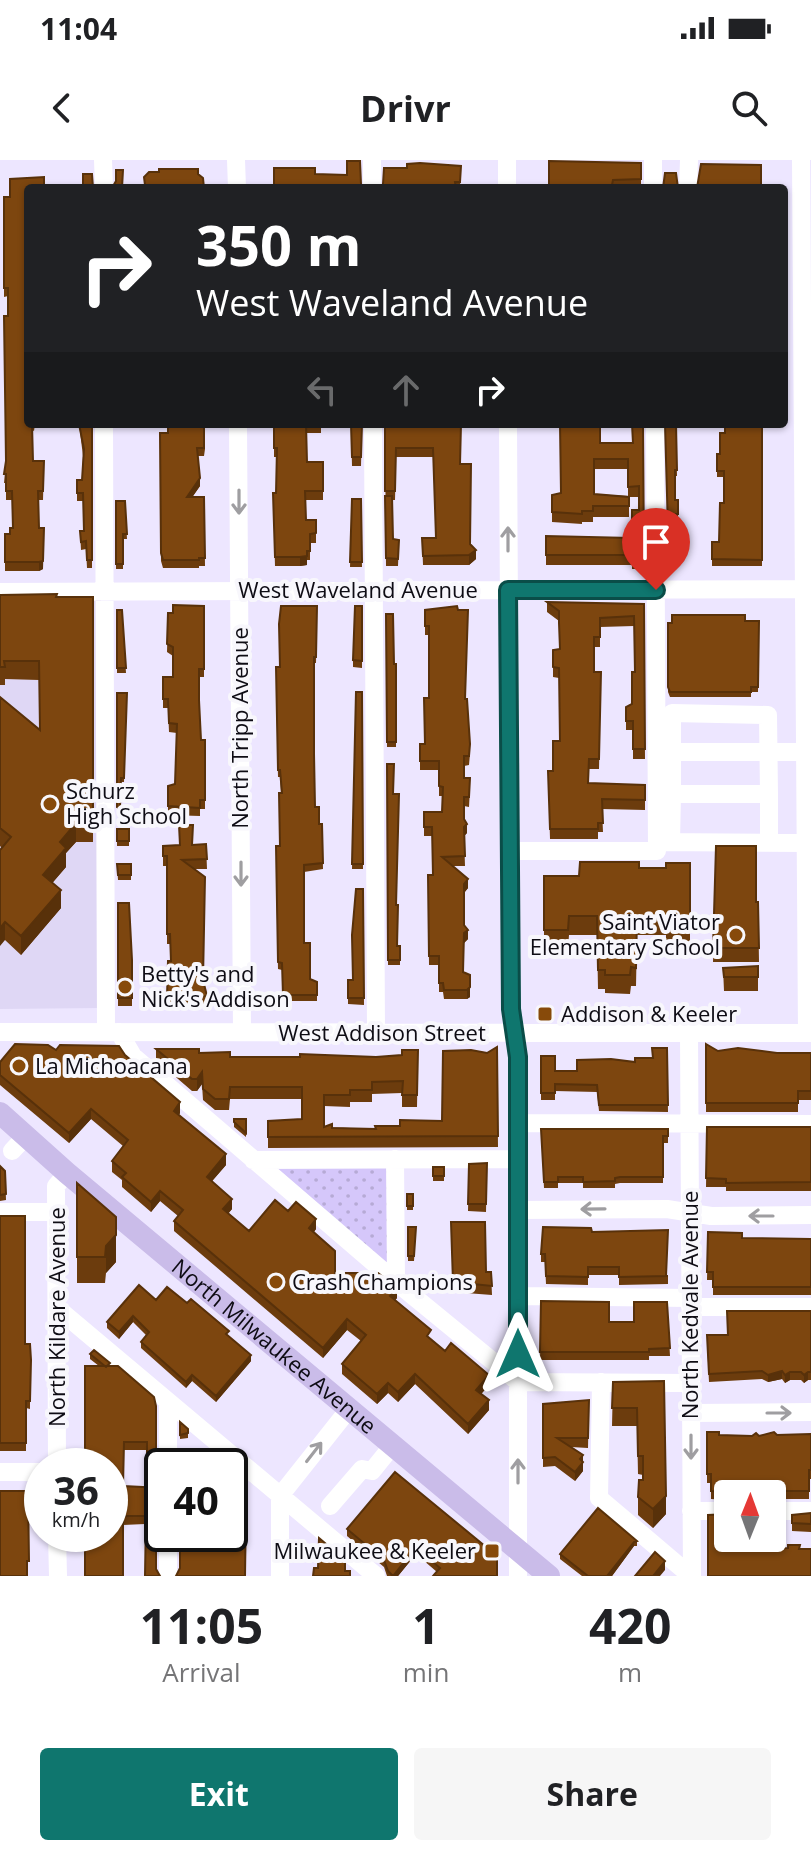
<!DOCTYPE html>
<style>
body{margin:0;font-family:"Open Sans",sans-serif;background:#f6f6f6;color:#202124;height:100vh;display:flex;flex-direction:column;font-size:30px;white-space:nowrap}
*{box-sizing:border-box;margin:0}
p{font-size:26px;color:#757577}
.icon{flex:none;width:44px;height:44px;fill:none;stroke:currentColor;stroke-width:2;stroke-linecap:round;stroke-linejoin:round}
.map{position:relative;height:1416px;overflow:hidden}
.sheet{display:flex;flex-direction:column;background:#fff;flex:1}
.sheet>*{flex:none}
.top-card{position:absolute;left:24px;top:24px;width:764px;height:244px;border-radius:8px;box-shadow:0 2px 6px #0004;background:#202124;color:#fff;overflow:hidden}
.needle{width:52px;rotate:1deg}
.buttons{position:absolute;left:714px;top:1320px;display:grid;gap:16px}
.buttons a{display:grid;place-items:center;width:72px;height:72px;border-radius:8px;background:#fff;box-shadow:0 2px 6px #0004;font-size:40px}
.speed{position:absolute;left:24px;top:1288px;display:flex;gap:16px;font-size:40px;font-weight:700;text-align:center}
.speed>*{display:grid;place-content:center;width:104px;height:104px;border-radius:50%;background:#fff;box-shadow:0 2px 6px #0004;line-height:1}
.speed small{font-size:20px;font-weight:400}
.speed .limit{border:4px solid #111;border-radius:12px;background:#fff;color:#111}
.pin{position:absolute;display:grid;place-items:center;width:68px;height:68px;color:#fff;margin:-82px -34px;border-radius:50% 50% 50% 0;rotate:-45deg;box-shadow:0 0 8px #0007}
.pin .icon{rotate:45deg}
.me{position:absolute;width:88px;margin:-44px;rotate:0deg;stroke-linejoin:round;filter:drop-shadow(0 0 6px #0008)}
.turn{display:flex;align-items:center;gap:28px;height:168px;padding:0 40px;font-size:36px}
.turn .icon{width:104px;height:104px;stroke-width:2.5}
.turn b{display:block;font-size:56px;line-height:68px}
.lanes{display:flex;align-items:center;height:76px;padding:0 40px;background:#0003;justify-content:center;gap:40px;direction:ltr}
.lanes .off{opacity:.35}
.eta{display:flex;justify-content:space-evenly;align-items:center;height:136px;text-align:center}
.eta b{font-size:48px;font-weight:700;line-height:56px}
.cta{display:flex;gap:16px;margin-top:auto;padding:16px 40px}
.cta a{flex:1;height:92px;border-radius:8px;background:#0f766e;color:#fff;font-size:32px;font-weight:700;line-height:92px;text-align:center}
.cta a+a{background:#f6f6f6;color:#202124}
.status{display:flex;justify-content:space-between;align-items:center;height:56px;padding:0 40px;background:#fff;direction:ltr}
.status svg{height:22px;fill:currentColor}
header{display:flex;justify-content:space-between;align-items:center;height:104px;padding:0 40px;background:#fff;font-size:36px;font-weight:700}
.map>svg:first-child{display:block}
</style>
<div class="status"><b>11:04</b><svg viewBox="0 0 49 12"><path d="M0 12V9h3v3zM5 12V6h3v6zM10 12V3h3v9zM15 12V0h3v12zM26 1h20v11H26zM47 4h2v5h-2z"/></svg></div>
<header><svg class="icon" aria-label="back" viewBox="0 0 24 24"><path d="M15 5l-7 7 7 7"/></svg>Drivr<svg class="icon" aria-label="search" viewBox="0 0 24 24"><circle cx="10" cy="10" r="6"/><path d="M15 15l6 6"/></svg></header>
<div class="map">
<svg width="811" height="1416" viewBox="0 0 811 1416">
<defs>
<pattern id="garden-dots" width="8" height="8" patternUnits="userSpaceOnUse" patternTransform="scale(2)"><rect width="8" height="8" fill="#d5c7fa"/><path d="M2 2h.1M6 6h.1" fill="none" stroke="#b6aad5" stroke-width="1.8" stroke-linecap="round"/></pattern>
</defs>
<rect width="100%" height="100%" fill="#ede6ff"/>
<path fill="#dfd7f5" d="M0 440H101V848L0 849Z"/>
<path fill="url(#garden-dots)" d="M271 1003H389L390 1107Z"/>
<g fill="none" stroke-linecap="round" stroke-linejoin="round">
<path stroke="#fff" stroke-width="18" d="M103 0 104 28
M236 0 237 28
M372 0V28
M507 0V28
M653 0V28
M801 0 807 873
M688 28 689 0
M104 264 106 872
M238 264 242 872
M373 264 376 873
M508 264 511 849 518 897V1416
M0 432 811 429
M672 592V634H769L768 555 672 553V592H805
M769 634V683
M657 682 806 683
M671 682 672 634
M509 691H657L655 264
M0 872 811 873
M119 872 133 896 396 1122 518 1222 691 1223
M689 873 692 1416
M518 963 811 964
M12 991 26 976
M395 999 396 1122
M253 1000 518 999
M518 1050 667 1049 711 1056 811 1055
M0 1052H56
M518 1136 690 1138
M690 1147H811
M57 1148 376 1416
M601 1222 599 1338 691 1416
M168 1242V1306
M691 1253 811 1252
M57 1306 56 1026 67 1013
M0 1312H42
M330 1346 362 1309 372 1311 393 1285
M691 1351H728
M772 1351H811
M57 1374 58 1416
M168 1374V1416
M280 1416V1336L349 1249"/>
<path stroke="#cabce9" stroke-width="22" id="s1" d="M0 953 67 1013 549 1416"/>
</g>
<path fill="#6c3c0d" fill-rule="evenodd" d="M641 3V28H549Z
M461 6 460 28H377Z
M28 28V264H35L34 271 32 270 33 301H44L43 340H39V368L43 409 39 411H5V374H10L13 368 12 340H6V323H4L6 301 8 156V136L4 137V37H10Z
M79 264H92V408H87L86 389 81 390 80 371H84L83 341H77V320H82L83 296Z
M274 264H321V273H306L307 302H323V340H305L306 360H316V383H310V400H307V405L300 406H275L273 333H276L277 297H274Z
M351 264H362L361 306H352Z
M385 264H461L460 304 470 384 476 399 469 405H423L422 378H436L433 297H396L395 340H392L393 379 399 380 398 406H386Z
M643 264 644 409H632V405H546V376L632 378 639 350V337H629V357H593V362H582V364L552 362V335L560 333 600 283H633ZM594 309H628V336L594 334Z
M665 264H676L677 316H675V340H678V360H676V376H668Z
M762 264V406H712V382H719L724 343V317H717V311L725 273Z
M160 273H168L205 289 204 296H198L200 326 192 337H204L205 406H199V408H163L161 401Z
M352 339H361L362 407H350Z
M116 341H125L127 379H123V409H116Z
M0 435 93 437V682H76L66 693V707L52 723 61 748 21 795 5 780 2 688 0 686V537L39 570V520L5 519V525H0Z
M547 442 644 444 645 599H633V570H626V547L632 544 635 512 634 466 600 467V487H594V512H601L599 609H589V623L645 625V650L602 649 603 672H598V679H550L548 611H553L560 581 559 518 553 517V490L559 489V461L547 452Z
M204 446V517H199V540L201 580H205V649H200V656L168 655V626L175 624 177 573 169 572 168 548H163V517H173V496L167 492 168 453Z
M317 446 316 503H314V594L315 647 319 664H322L323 709 304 712V783L310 819 317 822V841H283L282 810 278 809 276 712 280 686 281 633 280 617H278L276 527 280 507Z
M362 446V508L353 507V500Z
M117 450H122L126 513H117Z
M425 450 465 539 470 594 469 605 464 606V618L470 628 469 647 464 646V659L467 673 464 676 465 706H453L468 728 464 733V765L468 779 464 783V812L470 837 467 839H444L443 832H439V805H429L428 715H433L432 676H424V652H442V636H439V610H420V584H425L429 538V475H425Z
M386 454 394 504H396V587H387Z
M759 461 758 532H751V537H670L668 532V463Z
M356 532H362L363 709H352Z
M117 533H127L124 622H121L120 652H117Z
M387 604 393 634 397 786H400V805H388Z
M179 665 192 685 206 684 207 709H194L203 820 207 836V846H167L168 801H171L170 784H167V706H163V686L179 685Z
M117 669H129V686H117Z
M716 686 756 742H758L759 802H713Z
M690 703V789L666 788V775H637L636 826H631L630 834 605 833V829H598L597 775H569L568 788H544V716H579L639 708H666Z
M117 704H131V720H118Z
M363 729 364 845 348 844V820H353Z
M118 743 132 800V846H118Z
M758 806V831H724L723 808Z
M706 884 718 891 811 893V940H798V952H706Z
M497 887 498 987 268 988V961L302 959V939H230L229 950H215L203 940 202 924 197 931H192L156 900V889L230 897H376L402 895 418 890 417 947H402V933L372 934V942H350V947L324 946V967L376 969 442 961 487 893Z
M667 888 668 952 599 951 597 932 555 931V940H541V896L555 911H577L652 898Z
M56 890 125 895 180 953 179 955 226 1005 212 1021 232 1049 228 1054 249 1071 288 1051 316 1069 314 1072 335 1113 397 1138 395 1140 431 1180 489 1225 481 1234 489 1250 468 1274 415 1224 398 1242 388 1233 377 1244 342 1214V1204L361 1181 347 1170 323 1198 174 1071V1061L178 1056 160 1041 151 1052 122 1027V1020L112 1012V1001L123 986 91 959 69 983 0 925V902Z
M234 959H246V977L234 967Z
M707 967H811V1031H726V1027H706Z
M541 969H668V983H663V1023H620L615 1024V1028H583V1023H558V1028H544Z
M487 1003 486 1052 468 1051 469 1004Z
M0 1006 5 1011 6 1040 0 1041Z
M433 1007H444V1021H433Z
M77 1023 116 1102 106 1113 105 1123H77Z
M407 1034H413V1050H407Z
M0 1056 25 1184H30V1249L26 1248V1291H0Z
M451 1062 486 1112H491L492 1135 453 1132Z
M408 1067H416L414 1101H408Z
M592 1072 668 1116V1124L619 1125V1115H588V1125L546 1124 545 1102H541V1094Z
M708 1072 742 1078 811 1079V1135H713V1120H707Z
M156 1140 229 1176 251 1201 216 1242 192 1221 186 1228 141 1188V1182L146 1175 133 1162 119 1179 107 1168V1162Z
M541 1141 609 1162H634L667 1142 670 1196H649V1200H540Z
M811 1151V1220H808L804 1223 801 1220H790L785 1223 782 1219 768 1222 762 1219 709 1222 707 1183 728 1175Z
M90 1194 110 1206 156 1246V1303H147V1290H124L123 1326 162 1328 156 1374 145 1416V1364L123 1365 99 1206 90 1199Z
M664 1221 666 1354 653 1368 638 1355V1337L643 1320V1315L638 1314 637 1266H612L613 1222Z
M589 1240 588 1288 571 1287 583 1295V1311L575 1321 555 1306 543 1307V1244Z
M180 1262 188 1269V1278L180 1279Z
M707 1272 719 1275 759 1276 811 1274V1319H809V1339H772V1334H728V1340L711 1339V1323H707Z
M230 1308 246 1314V1331H242Z
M395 1312 497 1416 437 1412 416 1394 398 1416H387L384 1407 347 1376V1369Z
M811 1353V1372L792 1371V1355Z
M637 1381V1386H634L612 1416H582L560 1399V1394Z"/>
<path fill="#58310a" d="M200 318V326L187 345V337Z
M44 376 43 409 39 411V402Z
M476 390V399L469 405V395Z
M307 396V405L300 406V397Z
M76 663V682L66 693V707L43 734V715L60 682Z
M467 664V673L464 676V667Z
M468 719V728L464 733V724Z
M61 730V748L21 795V776Z
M5 762V780L0 786V768Z
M468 770V779L464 783V773Z
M470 827V837L467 839V830Z
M202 912V924L197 931V919Z
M180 942V953L174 961V951Z
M91 949V959L69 983V973Z
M226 994V1005L207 1027V1017Z
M160 1031V1041L151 1052V1042Z
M232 1039V1049L223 1059V1049Z
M116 1057V1102L106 1113V1086Z
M316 1059V1069L309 1078V1068Z
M397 1128V1138L390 1146V1136Z
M133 1156V1162L119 1179V1172Z
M347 1159V1170L323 1198V1188Z
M251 1195V1201L216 1242V1236Z
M782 1211V1219L768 1222V1215Z
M790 1212V1220L785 1223V1215Z
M808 1212V1220L804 1223V1215Z
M415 1214V1224L398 1242V1232Z
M192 1215V1221L186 1228V1222Z
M489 1215V1225L476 1240V1230Z
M388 1223V1233L377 1244V1234Z
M489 1240V1250L468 1274V1264Z
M583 1295V1311L575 1321V1312Z
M666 1336V1354L653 1368V1349Z
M162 1356V1364L156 1374V1366Z
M634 1382V1386L612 1416H607Z
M416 1387V1394L398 1416H393Z
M665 1401V1410L660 1416H653Z"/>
<path fill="#7d460f" stroke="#58310a" stroke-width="2" d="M347 1H360L361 24 368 28H274V8H315V14L347 15Z
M549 1 641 3V19L613 20 612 25H593L592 28H549Z
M420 3 461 6 460 22H455L456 28H377L383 24 384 8H407V4Z
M701 4 761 5V28H697Z
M159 9H198V14L203 18 204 28H148L145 25 144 17 149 12H159Z
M116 10H123L122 28H112L116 21Z
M665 13H676L678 28H663Z
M83 14H92L93 28H83Z
M44 17V28H28V264H32L33 301H44L43 331H38L39 368H44L43 401 39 402H5V374H10V368H13L12 331H6V314H4L6 301 4 156H8V128H4V37H10V19Z
M79 264H92V400H87L86 381 81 382 80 371H84L83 333H77V320H82L84 289Z
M168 264H204V288H197L200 318 187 337H204L205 398H199V400H163L161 393 160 273H168Z
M274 264H306L307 302H323V331H305L306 360H316V373L310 374V391H307V396L300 397H275L273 333H276L277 288H274Z
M351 264H362L361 297H352Z
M385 264H461L460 304H471L470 384 476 390 469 395 423 396 422 378H436L433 288H396L395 331H385Z
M560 264H600V283H633L632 264H643L644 399H632V395H546V376L632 378V350H639V326L628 327V299H594V334L629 337V346H593V351H582V354L552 352V335L561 333Z
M665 264H676L677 310H675V340H678V354H676V370H668Z
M725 264H762V400L712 399V382H719L720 343H724V311H717V294H720V273H725Z
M385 336H392L393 379 399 380 398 399 386 398Z
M352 339H361L362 402H350Z
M116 341H125L127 374H123V404H116Z
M57 434 56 437H93V663H76L60 682 66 688 43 715 61 730 21 776 5 762 0 768V690L11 677 0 668V537L40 570 39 501H4L5 507H0V435Z
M547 442 644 444 645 589H633V561H626V547L632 544V512H635L634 456 600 458V477H594V512H601L599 599H589L588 623 645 625V640L602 639 603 663H598V669H550L548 611H553V581H560L559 508 553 507V490L560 489 559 463V451Z
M173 445 204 446V509H199V540L201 580H205V640H200V648L168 646V626L175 624 177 564 169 563 168 539H163V517H173V487L167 484 168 453H173Z
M281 446H317L316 497H314V594L315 647H319V664H322L323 703 304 705V783H310V819L317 822V835H283L282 803 278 802 276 686H280L279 633H282L280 610H278L276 507H280L279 464Z
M355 446H362V501L353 500Z
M457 446 458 450H468L465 539H467L470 584 469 596H464V618H470L469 637H464V659L467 664 464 667 465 696 442 697 468 719 464 724V765L468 770 464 773 463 812 470 815V827L467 830H444L443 823H439V796H429L428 715H433L432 667H424V652H442L443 627 439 626V601H420V584H425L424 538H429V466H425V450Z
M117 450H122L126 508H117Z
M386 454H393L394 504H396V582H387Z
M672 455H745V461H759L758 527H751V532H670L668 527V463H672Z
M356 532H362L363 704H352Z
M117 533H127L124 618H121L120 648 117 647Z
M387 604H394L393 634H399L396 745H398L397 786H400V800H388Z
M179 665H193L192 685 206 684 207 699 182 700 205 717 203 820 207 836 167 837 168 801H171L170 774H167V696H163V686L180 685Z
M117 669H129V681H117Z
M716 686H756V742H758L759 788H713Z
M580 702H639V708H666V703H690V770H666V756L637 757 636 808 631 807 630 815H605V810H598L597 756H569L568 770H544V716H579Z
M117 704H131V715H118Z
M356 729H363L364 838H348V820H353L352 775Z
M118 743H129L132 800V838H118Z
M758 806V817H724L723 808Z
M15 884 48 885 56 890 60 885 119 886 125 895 180 942 174 951 226 994 207 1017 232 1039 223 1049 249 1071 275 1040 288 1051 296 1042 316 1059 309 1068 335 1091V1113H378L397 1128 390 1136 431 1170 427 1176 445 1191 451 1183 489 1215 476 1230 489 1240 468 1264 415 1214 398 1232 388 1223 377 1234 342 1204 366 1175 347 1159 323 1188 174 1061 183 1050 160 1031 151 1042 122 1017 126 1013 112 1001 128 980 91 949 69 973 0 915V902Z
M706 884 718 891 738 888 777 893H811V931H798V943H706Z
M497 887 498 976 268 977V961L302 959V927H230L229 939H215L203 929 202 912 197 919H192L156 889H199V893L230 892V897H300V894L376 897 402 895V890H418L417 935H402L403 921 372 922V930H350V935H324V967L332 964V968L376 969 375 966H400V960L442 961 443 891 471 890 487 893Z
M652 888H667L668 945H599L597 925 555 924V933H541V896H555V911H577V900L611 899 635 902V898H653Z
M234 959H246V973L234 962Z
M707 967H811V1022L726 1023V1019L706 1018Z
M541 969H668V976H663V1017H620L615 1018V1021L583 1022V1017H558V1022H544Z
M487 1003 486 1044H468L469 1004Z
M0 1006 5 1011 6 1034 0 1035Z
M433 1007H444V1016H433Z
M77 1023 116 1057V1075L106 1086 105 1097H77Z
M407 1034H413V1046H407Z
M0 1056H25V1184H30L31 1200 30 1241H26V1283H0Z
M451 1062H485L486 1112H491L492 1126 453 1122Z
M408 1067H416L414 1096H408Z
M543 1067 591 1068 592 1072 668 1070 666 1116H668L619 1117V1107H588V1117L546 1116 545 1094H541Z
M708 1072 742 1073V1078L811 1079V1127H713V1112H707Z
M139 1125 156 1140 167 1127 187 1143 191 1139 229 1171 226 1174 251 1195 216 1236 192 1215 186 1222 141 1182 149 1172 133 1156 119 1172 107 1162Z
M541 1141 609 1142V1162H634V1142H667L670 1188 649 1189V1192H540Z
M727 1151H811V1212H808L804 1215 801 1212H790L785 1215 782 1211 768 1215 762 1211 709 1214 707 1175H728Z
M94 1190 110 1203 106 1207 90 1194Z
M85 1206H118L154 1237 156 1246V1295H147V1282H124L123 1326 162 1328V1356L156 1366V1409L160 1416H145L146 1356H123V1416H85V1374H110V1306H85Z
M664 1221 666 1336 653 1349 638 1337 639 1320H643V1296H638L637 1248H612L613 1222Z
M589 1240 588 1278H557L583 1295 580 1299 583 1302 575 1312 555 1297 543 1298V1244Z
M180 1262 188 1269V1273L180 1275Z
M707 1272H719V1275L752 1276 756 1273 759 1276 774 1272 777 1275 811 1274V1310H809V1331H772L763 1334H735L733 1332 711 1331V1314H707Z
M230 1308H238L246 1314V1323H242V1347H246L245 1416H176L180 1408V1374H230Z
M395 1312 497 1396V1416H433L440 1408 416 1387 393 1416 388 1411 384 1400 347 1369Z
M0 1331H28L29 1401H27V1416H0Z
M598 1348 637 1381 634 1382 607 1416H588L560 1394Z
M811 1353V1364L792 1363V1355Z
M728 1354V1378H741V1389L788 1388V1385H800L799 1389H811V1416H708V1355Z
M319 1378 345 1400V1411H350V1416H313L314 1408H318Z
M655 1392 665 1401 653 1416H635Z"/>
<defs><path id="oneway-shaft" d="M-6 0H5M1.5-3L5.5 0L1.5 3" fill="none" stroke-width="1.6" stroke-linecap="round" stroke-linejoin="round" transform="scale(2)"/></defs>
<g stroke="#9f9ea1">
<use href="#oneway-shaft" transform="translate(239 342) rotate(90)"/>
<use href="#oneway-shaft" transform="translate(508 379) rotate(-90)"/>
<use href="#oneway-shaft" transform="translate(241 714) rotate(90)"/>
<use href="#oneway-shaft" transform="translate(593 1049) rotate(179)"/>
<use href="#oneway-shaft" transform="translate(761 1056) rotate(180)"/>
<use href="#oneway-shaft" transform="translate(779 1253)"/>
<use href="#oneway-shaft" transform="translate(691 1287) rotate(90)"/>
<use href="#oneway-shaft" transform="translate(314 1292) rotate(-52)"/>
<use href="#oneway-shaft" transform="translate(518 1311) rotate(-90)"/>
</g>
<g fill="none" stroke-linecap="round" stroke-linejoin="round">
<g stroke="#0a4d48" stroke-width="20">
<path id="route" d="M518 1194V897L511 849 508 430H656"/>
</g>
<use href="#route" stroke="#0f766e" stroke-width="14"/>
</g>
<g fill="#874a0a" stroke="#f8f7fc" stroke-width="3">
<circle cx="50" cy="644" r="8"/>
<circle cx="736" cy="775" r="8"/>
<circle cx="125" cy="827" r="8"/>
<rect x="537" y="846" width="16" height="16" rx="4"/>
<circle cx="19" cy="906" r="8"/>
<circle cx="276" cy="1122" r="8"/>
<rect x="484" y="1383" width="16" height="16" rx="4"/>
</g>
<g text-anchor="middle" stroke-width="8" stroke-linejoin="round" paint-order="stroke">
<g font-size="22" fill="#0e0c14" stroke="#f8f7fc">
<text x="358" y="438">West Waveland Avenue</text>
<text transform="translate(240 568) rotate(-90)" y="8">North Tripp Avenue</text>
<text x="382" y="881">West Addison Street</text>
<text transform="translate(690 1145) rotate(-90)" y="8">North Kedvale Avenue</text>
<text transform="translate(57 1157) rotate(-90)" y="8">North Kildare Avenue</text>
<text dy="8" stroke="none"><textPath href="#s1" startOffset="360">North Milwaukee Avenue</textPath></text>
</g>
<g font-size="22" fill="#0e0c14" stroke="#f8f7fc" text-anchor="start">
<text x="66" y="639">Schurz<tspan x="66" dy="25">High School</tspan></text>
<text x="720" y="770" text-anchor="end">Saint Viator<tspan x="720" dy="25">Elementary School</tspan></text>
<text x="141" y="822">Betty's and<tspan x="141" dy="25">Nick's Addison</tspan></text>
<text x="561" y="862">Addison &amp; Keeler</text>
<text x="35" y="914">La Michoacana</text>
<text x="292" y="1130">Crash Champions</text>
<text x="476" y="1399" text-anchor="end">Milwaukee &amp; Keeler</text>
</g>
</g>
</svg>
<div class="buttons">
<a><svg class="needle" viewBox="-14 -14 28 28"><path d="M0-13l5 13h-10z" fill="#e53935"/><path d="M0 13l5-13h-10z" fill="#757577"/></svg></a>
</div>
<div class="speed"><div>36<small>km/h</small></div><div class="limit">40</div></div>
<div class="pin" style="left:656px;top:430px;background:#d93025"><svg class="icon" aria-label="arrive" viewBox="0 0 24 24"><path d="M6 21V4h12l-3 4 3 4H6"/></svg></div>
<svg class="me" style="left:518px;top:1194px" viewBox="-20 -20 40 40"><path d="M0-17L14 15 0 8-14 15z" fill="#0f766e" stroke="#fff" stroke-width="4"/></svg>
<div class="top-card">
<div class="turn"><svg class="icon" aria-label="right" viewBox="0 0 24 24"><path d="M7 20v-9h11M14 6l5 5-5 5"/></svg><div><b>350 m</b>West Waveland Avenue</div></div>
<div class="lanes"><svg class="icon off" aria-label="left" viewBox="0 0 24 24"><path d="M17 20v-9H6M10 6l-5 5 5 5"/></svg><svg class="icon off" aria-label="ahead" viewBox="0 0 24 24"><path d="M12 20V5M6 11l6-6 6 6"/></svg><svg class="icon" aria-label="right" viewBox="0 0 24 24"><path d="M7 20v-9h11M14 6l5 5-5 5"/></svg></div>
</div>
</div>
<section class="sheet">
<div class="eta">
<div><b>11:05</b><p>Arrival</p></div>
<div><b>1</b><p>min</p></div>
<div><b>420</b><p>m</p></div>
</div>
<div class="cta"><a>Exit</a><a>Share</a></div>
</section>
